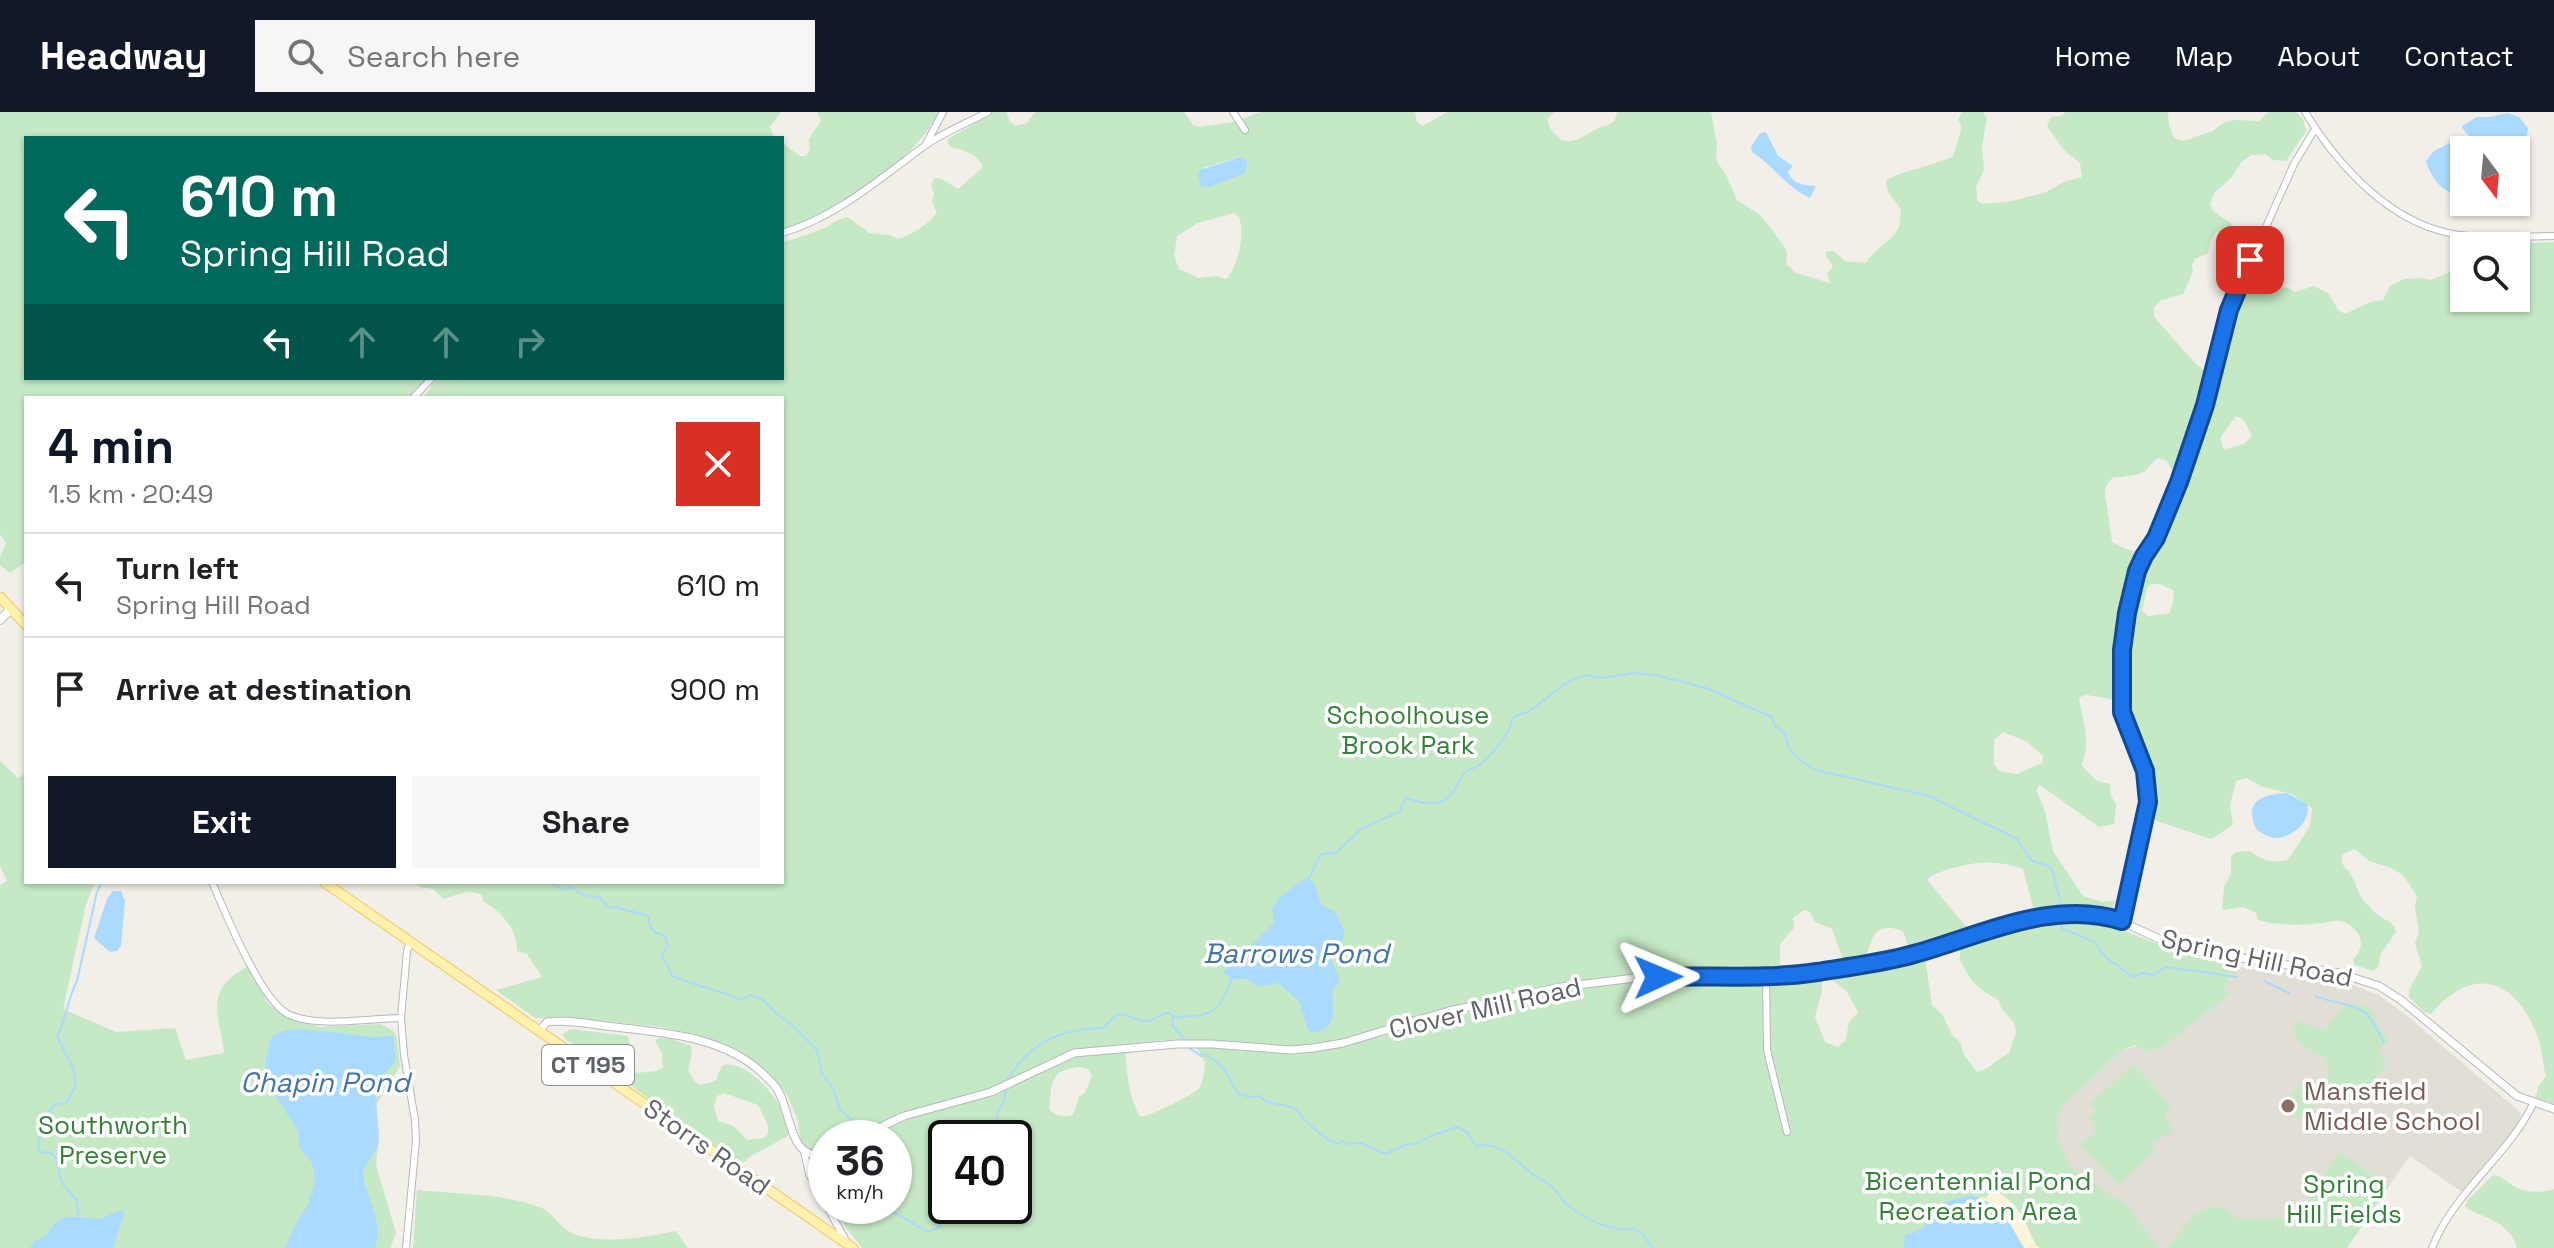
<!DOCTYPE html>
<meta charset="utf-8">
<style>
body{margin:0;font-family:"Space Grotesk",sans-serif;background:#f6f6f6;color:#202124;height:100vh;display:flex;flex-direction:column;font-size:30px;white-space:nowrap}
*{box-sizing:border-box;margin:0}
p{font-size:26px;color:#757577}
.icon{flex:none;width:44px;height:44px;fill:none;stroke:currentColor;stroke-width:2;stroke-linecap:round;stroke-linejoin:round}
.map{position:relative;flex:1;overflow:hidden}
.details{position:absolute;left:24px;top:284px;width:760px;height:488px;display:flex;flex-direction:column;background:#fff;border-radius:0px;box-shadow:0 2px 6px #0004}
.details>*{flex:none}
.banner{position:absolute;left:24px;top:24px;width:760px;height:244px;border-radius:0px;box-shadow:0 2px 6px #0004;background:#00695c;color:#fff;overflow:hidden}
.needle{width:52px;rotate:164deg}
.buttons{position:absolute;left:2450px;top:24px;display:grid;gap:16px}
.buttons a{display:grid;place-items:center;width:80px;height:80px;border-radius:0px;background:#fff;box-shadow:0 2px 6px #0004;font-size:40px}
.speed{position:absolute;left:808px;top:1008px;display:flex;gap:16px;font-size:40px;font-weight:700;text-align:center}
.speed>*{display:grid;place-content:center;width:104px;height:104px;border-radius:50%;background:#fff;box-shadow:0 2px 6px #0004;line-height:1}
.speed small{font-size:20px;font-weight:400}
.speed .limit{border:4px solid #111;border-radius:12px;background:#fff;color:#111}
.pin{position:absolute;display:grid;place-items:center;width:68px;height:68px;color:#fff;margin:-34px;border-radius:16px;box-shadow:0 4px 12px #0006}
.me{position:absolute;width:88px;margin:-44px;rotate:89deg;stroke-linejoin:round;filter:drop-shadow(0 0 6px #0008)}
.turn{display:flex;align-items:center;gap:28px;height:168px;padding:0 24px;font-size:36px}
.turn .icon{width:104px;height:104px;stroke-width:2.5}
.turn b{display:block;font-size:56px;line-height:68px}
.lanes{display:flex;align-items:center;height:76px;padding:0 24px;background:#0003;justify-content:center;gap:40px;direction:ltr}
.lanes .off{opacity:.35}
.round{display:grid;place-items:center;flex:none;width:84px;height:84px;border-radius:0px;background:#f6f6f6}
.headline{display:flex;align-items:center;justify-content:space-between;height:136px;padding:0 24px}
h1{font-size:48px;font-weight:700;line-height:60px;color:#111827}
.cta{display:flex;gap:16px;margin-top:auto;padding:16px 24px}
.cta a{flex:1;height:92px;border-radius:0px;background:#111827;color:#fff;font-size:32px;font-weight:700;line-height:92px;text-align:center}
.cta a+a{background:#f6f6f6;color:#202124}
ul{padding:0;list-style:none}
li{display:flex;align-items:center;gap:24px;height:104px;padding:0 24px;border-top:2px solid #e0e0e0}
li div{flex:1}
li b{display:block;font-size:30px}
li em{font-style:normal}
header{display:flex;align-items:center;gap:48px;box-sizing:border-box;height:112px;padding:0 40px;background:#111827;color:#fff}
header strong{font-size:38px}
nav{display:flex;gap:44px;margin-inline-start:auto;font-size:28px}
.search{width:560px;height:72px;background:#f6f6f6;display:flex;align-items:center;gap:20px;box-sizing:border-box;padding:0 28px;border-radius:0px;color:#757577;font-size:30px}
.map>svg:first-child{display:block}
</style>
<header>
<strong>Headway</strong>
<div class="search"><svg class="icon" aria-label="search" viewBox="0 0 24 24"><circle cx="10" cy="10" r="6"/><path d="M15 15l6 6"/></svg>Search here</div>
<nav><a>Home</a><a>Map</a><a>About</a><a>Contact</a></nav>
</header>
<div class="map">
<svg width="2554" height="1136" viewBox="0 0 2554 1136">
<rect width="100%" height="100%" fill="#f1efe8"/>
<path fill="#e1ded6" d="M2237 855 2338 867 2379 883 2406 903 2520 1000 2521 1010 2462 1080 2410 1044 2389 1074 2339 1040 2278 1131 2158 1136 2071 1056 2060 1036 2055 1014 2057 1005 2064 992 2121 939 2139 933 2223 876Z"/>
<path fill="#c5e8c5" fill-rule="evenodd" d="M0 0H781L770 15 774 26H26V266H427L409 286H26V450L10 461 0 453V445L6 431 0 422Z
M817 0H938C919 43 854 88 812 109 803 113 792 115 782 118V31L800 44H806L810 37 809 27 821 9Z
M994 0H1006L1010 10 1016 14 1027 11 1035 0H1184L1193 13 1200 15 1234 10 1261 0H1415L1417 10 1423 14 1447 0H1555L1548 6C1548 14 1550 17 1556 23 1568 37 1581 25 1595 18 1606 12 1615 15 1617 0H1711L1717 32 1716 48 1726 63 1737 88 1760 103 1773 119 1785 136 1787 142 1786 151 1796 161 1830 171 1827 162 1833 154 1826 144V139H1834L1845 149 1866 151C1875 136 1890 131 1898 117 1901 112 1900 103 1901 97L1888 80 1886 69C1904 57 1933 55 1953 44L1962 15 1958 8 1962 0H1983L1987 6 1982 34 1984 58 1976 75 1977 89 1983 92 2007 90 2044 81 2066 69 2082 65 2080 51 2063 37 2047 14 2051 5 2061 4 2066 0H2168L2169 13 2174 26 2184 29 2213 19 2221 12 2233 8 2259 9 2269 0H2296L2303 7 2306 19 2286 49 2273 48 2265 42 2252 43 2242 49 2231 66 2215 80 2210 91 2213 99 2232 112 2230 118 2216 120 2210 130 2208 141 2195 147 2192 153 2193 160 2183 182 2162 188 2154 195V205L2195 251 2212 265 2217 262C2223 230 2228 190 2251 165H2257L2267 174 2288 176 2295 180 2314 174 2329 182 2338 198 2345 202 2370 190 2383 188 2391 173 2404 167 2421 166 2431 168 2457 157 2463 149 2464 138V186H2516V134H2470L2554 130V992L2536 986 2538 975 2546 964C2542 951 2543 939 2538 926 2518 869 2475 850 2431 902L2424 900 2409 885V878L2422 854 2415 831 2419 821 2415 794 2417 784 2403 763 2391 756 2369 749 2355 737 2342 742C2341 758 2347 754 2352 765 2357 773 2357 781 2364 789 2368 793 2373 800 2378 803 2387 810 2393 808 2396 820L2380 843 2379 854 2374 859 2354 853V846C2368 833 2359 813 2340 809 2333 808 2327 811 2321 811 2304 814 2274 813 2258 808L2256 801 2243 795 2223 798 2222 795 2224 775 2231 762V745L2236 740 2250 739C2261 748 2274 752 2288 748L2310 714 2312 696 2292 682 2263 675 2246 666 2236 669 2230 693 2233 713 2211 727 2157 709 2152 704 2151 667 2129 614 2125 593 2112 587 2087 583 2080 585 2079 588C2083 609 2092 633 2081 653L2097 669 2110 672 2111 684 2116 692 2114 712 2099 715 2040 673 2036 678 2045 699 2053 739 2083 784 2102 790 2115 789 2112 798 2034 799 2023 757C1993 745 1960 751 1931 764L1927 768 1969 818 1968 821 1913 838 1909 836 1903 819C1872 808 1873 827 1865 847L1844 850 1832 817 1815 810 1810 800 1804 798 1793 806 1794 816 1780 832V855L1788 869 1817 866 1822 867V879L1815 905 1825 930 1838 935 1846 927 1849 910 1858 900 1847 880 1834 869 1836 866 1848 861 1925 846 1932 893 1943 904 1952 923 1960 930 1964 943 1977 960C1989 958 1997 947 2009 941L2016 921 2014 911 2002 897 1998 888 1982 878 1972 869 1960 849V839L1962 836 1993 822 2041 811 2087 810 2119 817 2186 843 2237 855 2223 876 2230 880 2226 885 2161 936 2147 939 2135 933 2121 939 2064 992 2056 1008 2059 1018 2058 1026 2069 1053 2075 1059 2130 1096 2158 1136H862L836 1102 832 1094H894V1026H826V1084L814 1058 807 1035 801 1029 797 1006 788 985 773 965 744 944 708 926 662 915 585 907 535 906 496 878 542 865 527 842 517 839C517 817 502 800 483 789L482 783C467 776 458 783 444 787L433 777 419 775 416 770H782V286H423L437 266H782V130C796 127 809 122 822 117 832 113 836 107 847 105L870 121 889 123 898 127C911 124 930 111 937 100L932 90 934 80 931 74 934 67 940 66 958 77 981 57 983 53C976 42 962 37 950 35L947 30 948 27ZM1241 45 1248 48 1247 54 1210 75 1203 56ZM1234 101 1239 105C1245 120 1239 155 1226 167L1215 164 1199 166 1179 157 1174 144 1177 124 1198 111ZM2235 305H2240L2244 308 2252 324 2244 332 2224 338 2220 326ZM2157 346 2166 348 2184 377 2164 423 2155 437C2138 444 2127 438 2112 430L2105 381 2106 374 2112 366 2136 363 2145 359ZM2151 472H2160L2173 478 2174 487 2170 501 2149 504 2142 499 2147 476ZM2003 620 2026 629 2043 644 2042 651 2017 662 1999 659 1994 652V628ZM1162 928C1191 928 1190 924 1205 950 1204 958 1204 969 1199 976 1195 982 1150 1004 1141 1005 1131 995 1122 946 1128 933ZM1081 955 1088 957 1092 964 1085 981 1079 985 1073 1003C1065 1006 1054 1004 1049 997 1052 971 1049 957 1081 955ZM946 1026H1014V1094H946Z
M0 649 18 666 26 661V770H95L86 792 63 897 116 920 175 916 186 948 224 941C219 899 203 880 248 854L269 893 295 909 321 915 381 912 393 919 397 926 400 954 376 993 378 1034 376 1053 396 1121 390 1136H0V773L7 769 0 754Z
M2351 893 2369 895 2382 921 2389 928 2379 936 2380 944 2386 949V954L2375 965 2360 990 2328 970 2329 957 2324 945C2311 939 2296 932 2293 918L2297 910H2301L2324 919 2342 896Z
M570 917 628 924 633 956 637 961 657 959 663 955 662 941 655 929 658 926 672 927 691 934 692 941 688 958 695 970 700 973C724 968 713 968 723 953 750 947 792 999 788 1024L751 1044 745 1050 738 1048 682 1012 580 935 566 928 562 923ZM724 981 758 993 768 1013V1022L764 1026 747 1028 733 1014 718 1009 714 994 717 984Z
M2133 952 2172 996 2165 1002 2173 1021 2150 1030 2156 1037 2118 1073 2080 1033 2096 1020 2090 1004 2098 1000 2090 992Z
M2308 966 2319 976 2323 987 2298 1007 2282 991Z
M2339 1040 2389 1074 2347 1136H2167C2181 1121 2195 1092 2220 1095 2228 1097 2233 1106 2242 1107 2259 1110 2278 1100 2292 1111Z
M2493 1063C2504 1064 2506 1070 2515 1075 2526 1081 2543 1081 2554 1077V1136H2517C2510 1109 2485 1107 2465 1095L2468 1088Z
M417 1078C454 1082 503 1081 539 1095 551 1099 557 1111 567 1118 591 1135 649 1125 676 1119L688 1136H413Z"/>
<path fill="#fbf3d9" d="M1992 1077C2020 1092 2023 1106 2036 1133L2040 1136H2024L2003 1099 1978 1085 1986 1086Z"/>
<path fill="#aadaff" d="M2507 1 2519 5 2528 16 2527 23 2518 28 2517 38 2522 49 2516 55V38H2482L2462 16V14L2477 5H2490Z
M1766 20 1778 44 1793 54 1788 60C1793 73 1804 73 1816 74L1810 86C1787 76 1773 53 1752 40L1751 35 1760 21Z
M2454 29 2464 33 2468 38H2464L2463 83C2443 83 2431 66 2426 49L2434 39Z
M1241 45 1248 48 1245 61 1210 75H1201L1198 63 1200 58Z
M2287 681 2307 692C2312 709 2292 726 2275 726 2269 726 2262 721 2257 718 2242 690 2262 682 2287 681Z
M1305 766 1314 771 1321 792 1335 800 1344 818 1343 829 1331 847 1340 868 1332 880C1335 897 1336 917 1314 921L1308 918 1299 889 1278 871 1259 875 1247 867H1232L1223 861 1224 858 1242 847 1250 835 1274 811 1272 797 1282 783Z
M113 779H121L125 789 121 834 117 839 110 840 94 826 107 787Z
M301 917 374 925 393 924 396 948 375 974 379 1027 378 1034 363 1058C364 1086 385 1107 375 1136H285L298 1107 307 1095 315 1068 312 1051 299 1034 298 1019 266 969 265 950 271 927 275 922 286 918Z
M1971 1083C2007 1095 2005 1108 2024 1136H1904L1905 1123 1924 1116 1932 1101 1945 1090Z
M122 1098 124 1101 113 1136H30L34 1129 46 1124C60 1098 72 1106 97 1107 104 1107 114 1100 122 1098Z"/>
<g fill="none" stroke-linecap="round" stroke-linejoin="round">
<path stroke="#aadaff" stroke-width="2" d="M1309 767 1320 743 1337 740 1361 717 1399 700 1406 686C1418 689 1430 695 1443 689 1456 683 1456 668 1467 659 1470 657 1475 656 1478 654 1490 645 1510 622 1512 608L1517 603 1528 600 1569 569 1585 563 1602 566 1634 561 1655 563 1706 576 1772 605 1775 614 1785 621C1788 642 1798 648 1816 658L1929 684 2017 727 2032 749C2059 756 2050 756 2057 777 2060 785 2061 790 2061 798
M550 770 563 778 571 775 581 782 600 786 610 796 614 795 649 804C648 815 654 822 664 823L668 833 663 841 662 847 667 851 672 864C695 874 718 877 741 888L751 883 764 888 777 902 791 912 817 938 822 962 833 976 840 998 852 1008 859 1021
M2058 807 2062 816 2096 831 2103 843 2133 865 2141 861 2152 863 2167 855 2237 865
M2264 869 2289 881
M2315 884C2356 899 2363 885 2384 931
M1172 904C1181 907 1183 904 1192 904 1218 903 1223 890 1232 867
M1188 935 1201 944 1205 942C1225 955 1227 960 1237 981L1250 985 1260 984 1265 989 1295 996C1302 1007 1326 1030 1340 1032L1341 1028 1348 1032 1361 1031 1386 1042 1405 1033 1416 1032 1428 1025 1457 1015 1468 1021 1476 1034C1505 1029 1516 1052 1538 1066 1542 1069 1546 1069 1549 1072 1556 1076 1559 1085 1565 1091 1582 1105 1610 1121 1633 1116L1643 1123 1653 1136
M1007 970C1027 931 1062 916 1104 916 1124 887 1130 914 1151 908 1158 906 1161 901 1169 901L1172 904 1173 914 1184 927
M982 1026 996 1019 998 999 1004 990 1006 977
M879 1094C893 1097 913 1113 929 1120L940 1114 935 1093 946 1062
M79 1108 76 1088 62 1071 56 1046 49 1040 40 1041 38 1034 43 1007 56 992 66 991 76 974 73 956 57 925C66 907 68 886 77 869L97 780 102 770"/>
<g stroke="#b5b8bc" stroke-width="8">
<path id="minor" d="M1233 0 1245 18
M2305 0C2334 48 2381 101 2437 118 2474 129 2516 124 2554 124
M926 32 943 0
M782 121C836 105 878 68 923 35 942 21 967 11 988 0
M413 286 432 266
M212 770C224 798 262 892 290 903 320 916 368 906 401 906
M2122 809 2148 690 2145 659 2122 600V538L2127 501 2137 459 2156 426 2205 293 2229 198 2294 52 2315 17
M1766 865 1767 938 1787 1020
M804 1039 809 1062 846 1129
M406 1136 416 1028 415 1008 404 943 401 906 407 839 410 830
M2432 1136C2454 1079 2508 1045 2534 990"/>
</g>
<g stroke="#b5b8bc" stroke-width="9">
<path id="tertiary" d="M539 919 547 910C569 907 593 913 615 915 664 921 721 924 760 959 765 964 773 970 777 977 792 999 788 1051 826 1042
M858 1026 904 1004 991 980 1074 941 1177 932H1212L1291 938 1313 936 1343 931 1449 899 1561 875 1635 866 1766 865 1814 861 1911 843 2033 807 2076 802 2114 806 2170 832 2203 840 2339 861 2379 874 2401 888 2517 984 2554 997"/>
</g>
<g stroke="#b6babf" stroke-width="10">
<path id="secondary" d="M0 508 11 497"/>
</g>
<g stroke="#f2c960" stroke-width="11">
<path id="primary" d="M0 485 26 513
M324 770 853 1136"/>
</g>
<use href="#minor" stroke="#fff" stroke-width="6"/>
<use href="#tertiary" stroke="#fff" stroke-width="7"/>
<use href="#secondary" stroke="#fff" stroke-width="8"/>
<use href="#primary" stroke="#fff2af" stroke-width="9"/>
</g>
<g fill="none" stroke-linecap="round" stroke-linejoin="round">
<g stroke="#114b97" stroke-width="20">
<path id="route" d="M1658 865C1711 863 1764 868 1817 860 1849 855 1882 851 1914 842 1980 824 2053 786 2122 809L2148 690 2145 659 2122 600V538L2127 501 2137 459 2144 444 2156 426 2179 370 2205 293 2229 198 2250 148"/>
</g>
<use href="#route" stroke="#1a73e8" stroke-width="14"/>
</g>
<circle fill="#8d6e63" stroke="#fff" stroke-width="3" cx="2288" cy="994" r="8"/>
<g text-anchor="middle" stroke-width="7" stroke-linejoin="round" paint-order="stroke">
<rect fill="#fff" stroke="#8f9295" stroke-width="2" x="542" y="933" width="92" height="40" rx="6"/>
<g font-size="24" font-weight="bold" fill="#5f6368">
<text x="588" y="961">CT 195</text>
</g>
<g font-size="26" fill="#348238" stroke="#fff">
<text x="1408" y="612">Schoolhouse<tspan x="1408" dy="30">Brook Park</tspan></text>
<text x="113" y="1022">Southworth<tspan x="113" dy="30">Preserve</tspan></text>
<text x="1978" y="1078">Bicentennial Pond<tspan x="1978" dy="30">Recreation Area</tspan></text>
<text x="2344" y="1081">Spring<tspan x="2344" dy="30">Hill Fields</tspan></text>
</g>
<g font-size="26" fill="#5f6368" stroke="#fff">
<text transform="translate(2257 846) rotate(12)" y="9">Spring Hill Road</text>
<text transform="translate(1485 896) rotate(-13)" y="9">Clover Mill Road</text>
<text transform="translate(707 1035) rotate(35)" y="9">Storrs Road</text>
</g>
<g font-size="26" fill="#785e54" stroke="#fff" text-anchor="start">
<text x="2304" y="988">Mansfield<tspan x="2304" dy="30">Middle School</tspan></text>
</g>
<g font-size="28" font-style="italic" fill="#4174aa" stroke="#fff">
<text x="1296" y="851">Barrows Pond</text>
<text x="325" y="980">Chapin Pond</text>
</g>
</g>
</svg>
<div class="buttons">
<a><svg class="needle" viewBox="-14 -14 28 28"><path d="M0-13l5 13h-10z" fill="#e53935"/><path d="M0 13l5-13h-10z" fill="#757577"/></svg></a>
<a><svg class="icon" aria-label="search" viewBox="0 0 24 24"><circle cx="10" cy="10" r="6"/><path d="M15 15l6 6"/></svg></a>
</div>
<div class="speed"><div>36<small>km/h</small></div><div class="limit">40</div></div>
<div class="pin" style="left:2250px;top:148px;background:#d93025"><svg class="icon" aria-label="arrive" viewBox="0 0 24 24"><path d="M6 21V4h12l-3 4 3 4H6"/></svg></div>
<svg class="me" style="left:1658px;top:865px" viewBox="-20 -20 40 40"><path d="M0-17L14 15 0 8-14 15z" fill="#1a73e8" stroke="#fff" stroke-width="4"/></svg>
<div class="banner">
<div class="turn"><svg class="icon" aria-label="left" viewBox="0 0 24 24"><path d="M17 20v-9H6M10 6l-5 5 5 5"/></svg><div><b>610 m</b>Spring Hill Road</div></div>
<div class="lanes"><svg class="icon" aria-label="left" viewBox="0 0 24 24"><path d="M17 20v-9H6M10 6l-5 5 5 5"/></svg><svg class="icon off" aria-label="ahead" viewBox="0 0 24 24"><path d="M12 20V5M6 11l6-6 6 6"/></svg><svg class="icon off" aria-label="ahead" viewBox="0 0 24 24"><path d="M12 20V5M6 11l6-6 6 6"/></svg><svg class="icon off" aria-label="right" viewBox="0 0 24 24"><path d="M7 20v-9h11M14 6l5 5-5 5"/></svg></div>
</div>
<section class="details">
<div class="headline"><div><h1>4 min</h1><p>1.5 km · 20:49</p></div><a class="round" style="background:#d93025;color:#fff"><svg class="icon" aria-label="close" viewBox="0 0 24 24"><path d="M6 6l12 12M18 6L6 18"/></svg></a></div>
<ul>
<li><svg class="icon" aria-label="left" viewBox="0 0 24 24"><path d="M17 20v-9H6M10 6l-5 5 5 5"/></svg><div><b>Turn left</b><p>Spring Hill Road</p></div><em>610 m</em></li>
<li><svg class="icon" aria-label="arrive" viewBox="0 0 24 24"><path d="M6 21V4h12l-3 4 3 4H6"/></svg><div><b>Arrive at destination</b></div><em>900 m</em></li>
</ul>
<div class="cta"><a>Exit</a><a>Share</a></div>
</section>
</div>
